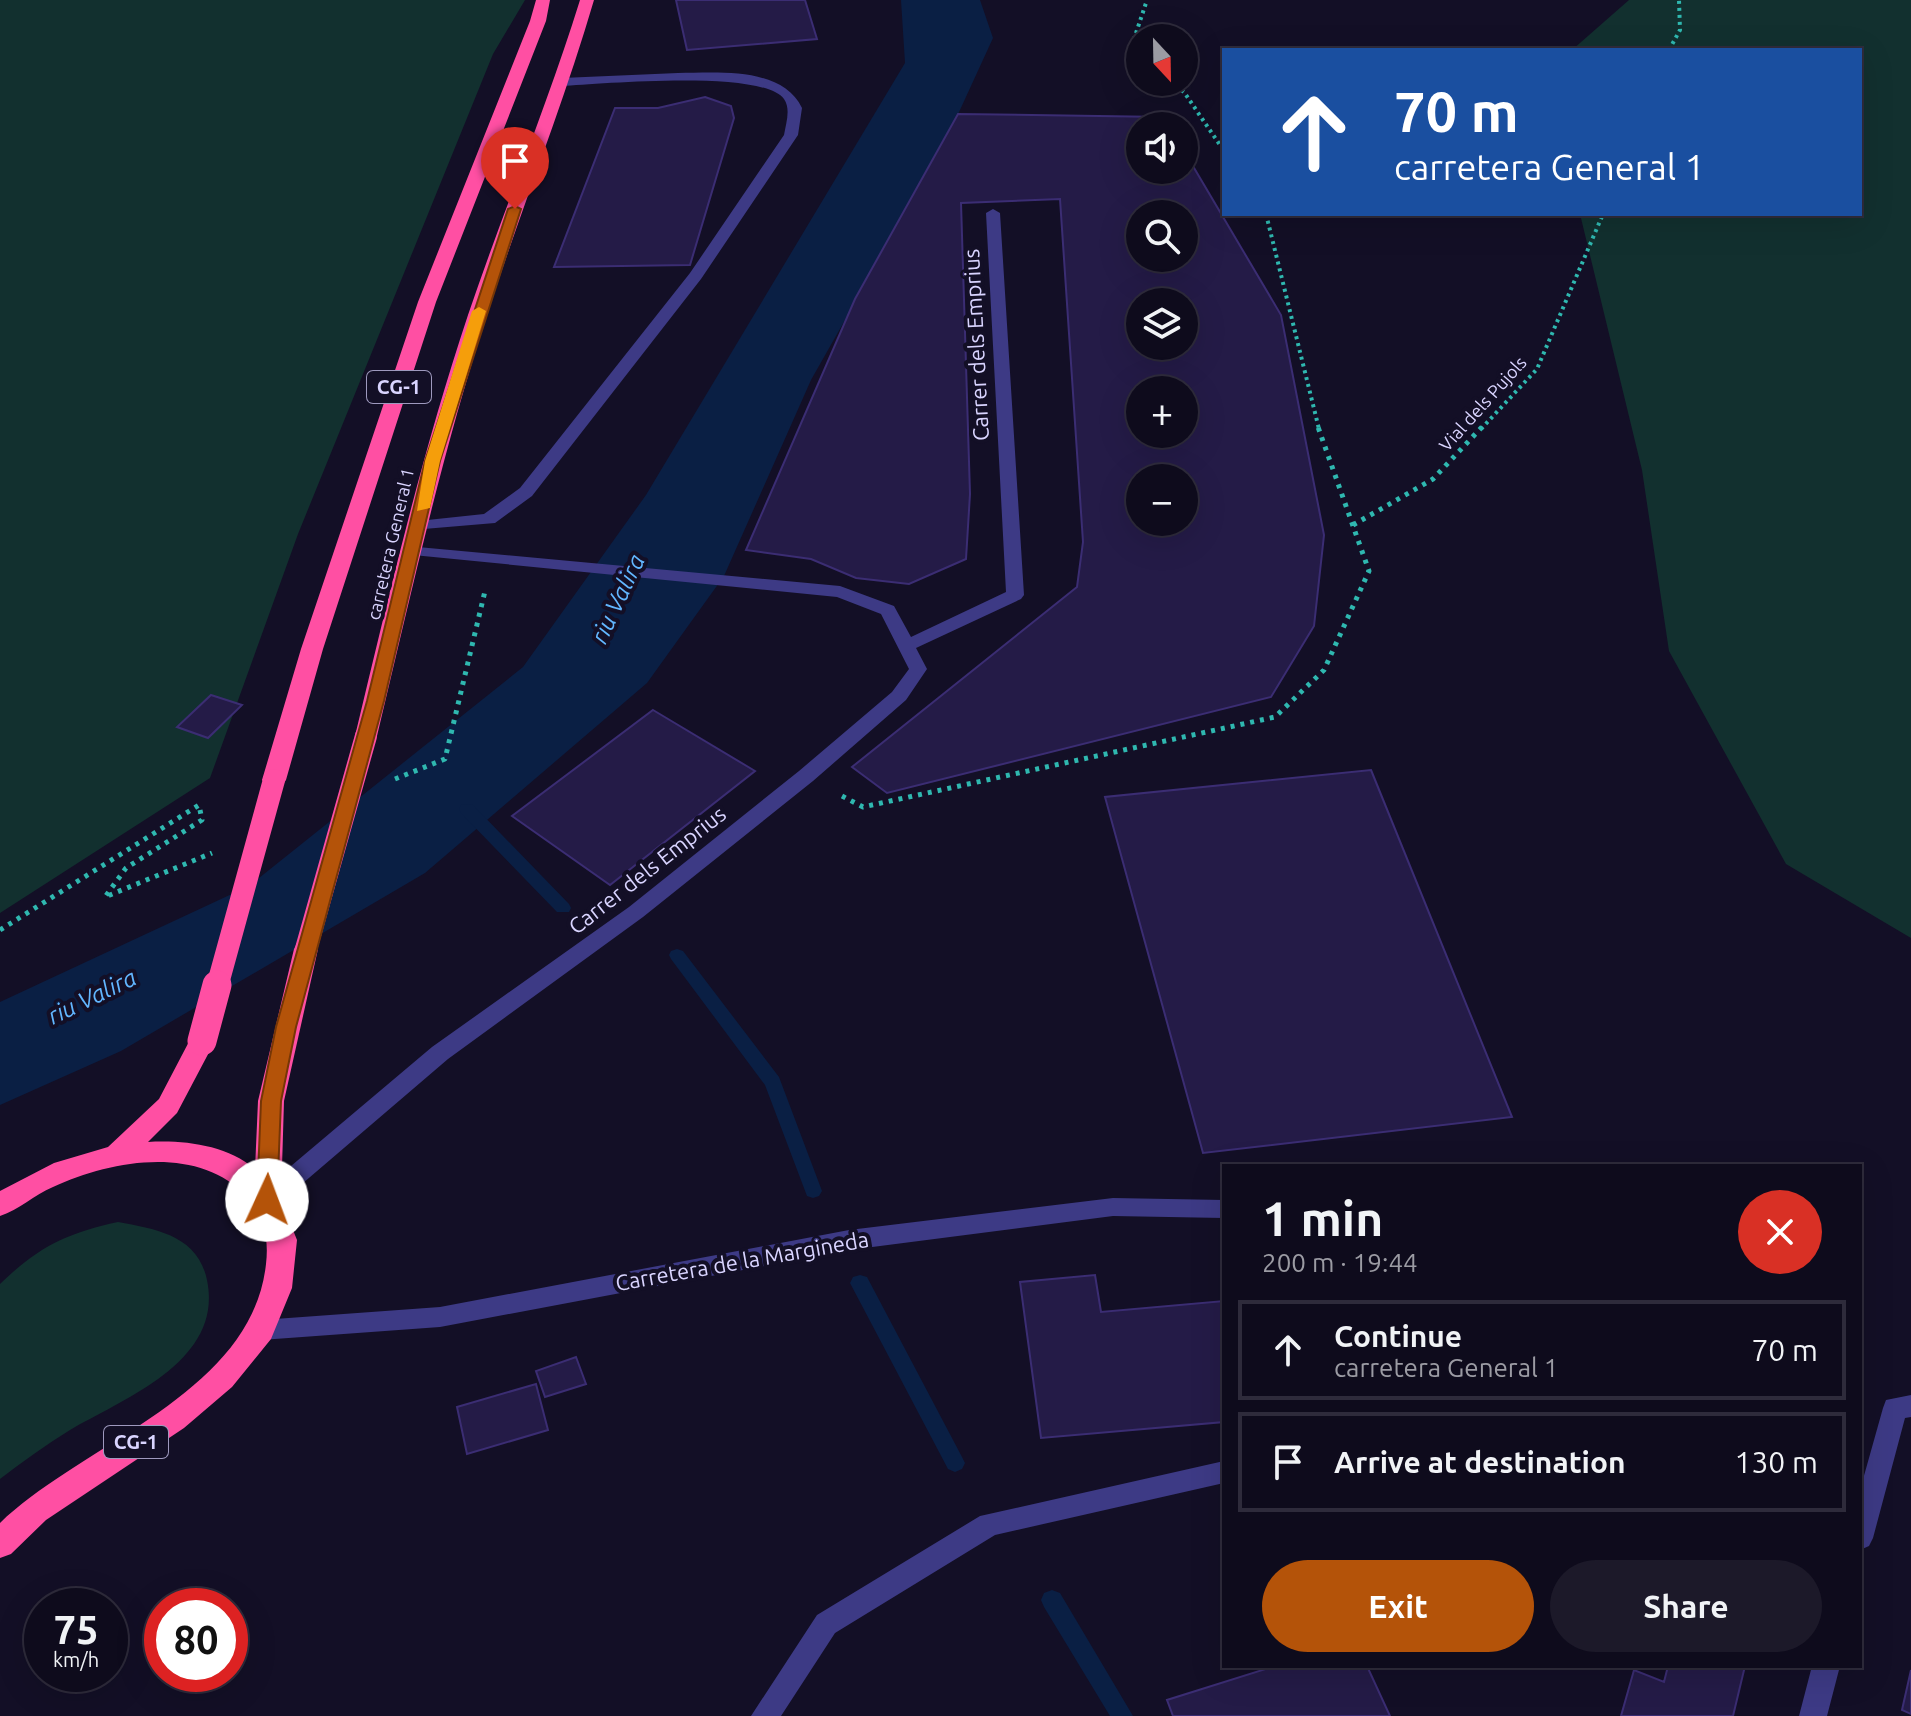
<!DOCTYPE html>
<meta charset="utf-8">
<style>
body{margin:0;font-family:Ubuntu,sans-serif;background:#1c1929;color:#f1f3f6;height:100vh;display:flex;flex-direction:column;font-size:30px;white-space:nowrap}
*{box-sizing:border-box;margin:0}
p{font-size:26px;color:#9b9ba3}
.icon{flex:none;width:44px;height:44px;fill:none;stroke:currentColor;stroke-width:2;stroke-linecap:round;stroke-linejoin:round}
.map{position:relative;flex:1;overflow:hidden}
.details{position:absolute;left:1222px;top:1164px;width:640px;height:504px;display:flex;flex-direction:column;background:#0e0b1c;border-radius:0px;box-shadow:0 8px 32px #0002,0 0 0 2px #2e2b3b}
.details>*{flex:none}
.guide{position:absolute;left:1222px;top:48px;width:640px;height:168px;border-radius:0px;box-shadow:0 8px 32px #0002,0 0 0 2px #2e2b3b;background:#1a4fa0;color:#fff;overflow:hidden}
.needle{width:52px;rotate:158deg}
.controls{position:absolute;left:1126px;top:24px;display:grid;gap:16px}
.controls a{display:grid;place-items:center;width:72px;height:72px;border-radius:50%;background:#0e0b1c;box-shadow:0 8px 32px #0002,0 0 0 2px #2e2b3b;font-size:40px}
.speed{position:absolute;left:24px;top:1588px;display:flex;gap:16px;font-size:40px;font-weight:700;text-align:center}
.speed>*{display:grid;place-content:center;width:104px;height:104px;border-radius:50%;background:#0e0b1c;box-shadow:0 8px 32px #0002,0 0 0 2px #2e2b3b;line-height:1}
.speed small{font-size:20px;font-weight:400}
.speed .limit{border:12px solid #d22;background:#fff;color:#111}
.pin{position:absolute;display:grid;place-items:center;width:68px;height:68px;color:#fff;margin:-82px -34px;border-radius:50% 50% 50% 0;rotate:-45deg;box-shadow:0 0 8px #0007}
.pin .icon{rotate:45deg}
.me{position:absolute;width:88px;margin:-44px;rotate:2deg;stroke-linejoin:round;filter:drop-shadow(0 0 6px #0008)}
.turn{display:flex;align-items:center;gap:28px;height:168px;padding:0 40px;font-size:36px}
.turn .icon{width:104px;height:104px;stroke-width:2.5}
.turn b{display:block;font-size:56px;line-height:68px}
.round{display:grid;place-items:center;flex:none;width:84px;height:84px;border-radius:42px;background:#1c1929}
.overview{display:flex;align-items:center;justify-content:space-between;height:136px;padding:0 40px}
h1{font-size:48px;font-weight:700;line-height:60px}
.action{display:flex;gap:16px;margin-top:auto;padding:16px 40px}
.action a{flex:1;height:92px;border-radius:48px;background:#b45309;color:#fff;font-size:32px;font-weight:700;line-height:92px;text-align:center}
.action a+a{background:#1c1929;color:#f1f3f6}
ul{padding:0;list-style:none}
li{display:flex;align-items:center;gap:24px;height:100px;margin:0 16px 12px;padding:0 24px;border:4px solid #2e2b3b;border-radius:0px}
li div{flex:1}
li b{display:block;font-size:30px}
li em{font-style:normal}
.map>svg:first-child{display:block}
</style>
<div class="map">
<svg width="1911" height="1716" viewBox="0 0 1911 1716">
<rect width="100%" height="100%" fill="#130f26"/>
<path fill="#12302f" d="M0 0H525L493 54 298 534 210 778 0 913Z
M1629 0H1911V938L1786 864 1669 651 1642 470 1580 214H1860V50H1572Z
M118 1222C157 1229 198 1236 207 1280 224 1361 125 1398 70 1430 46 1445 22 1462 0 1479V1284C38 1247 67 1233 118 1222Z"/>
<path fill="#0a1f44" d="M901 0H980L993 38 943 147 811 380 724 576 647 683 425 873 121 1051 0 1105V1002L249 886 523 667 646 495 905 63Z"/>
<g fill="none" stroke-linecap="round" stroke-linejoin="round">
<path fill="#0a1f44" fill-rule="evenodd" d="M467 804 473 805 569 904 571 908 569 912H557L461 813 459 809 461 805Z
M677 949 683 951 779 1077 822 1191 819 1196 813 1198 807 1196 765 1085 671 959 669 955 671 951Z
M860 1275 867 1277 962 1457 965 1463 962 1469 955 1472 948 1469 850 1283 853 1277Z
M1052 1590 1060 1593 1133 1716H1110L1044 1607 1041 1600 1044 1593Z"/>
</g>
<path fill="#241b47" stroke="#3b2d73" stroke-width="2" fill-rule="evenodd" d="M676 0H805L817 39 687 50Z
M705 97 731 106 734 118 690 265 554 267 615 108H658Z
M958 114 1164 117 1169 126H1140V170H1184V151L1281 315 1324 535 1314 626 1271 697 887 793 852 767 1077 587 1083 542 1060 199 961 203 970 494 966 559 909 584 856 578 811 559 746 550 855 299ZM1140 214H1184V258H1140ZM1140 302H1184V346H1140ZM1140 390H1184V434H1140ZM1140 478H1184V522H1140Z
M211 695 242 705 208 738 177 727Z
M653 710 755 771 610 885 512 816Z
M1371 770 1512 1117 1203 1153 1105 797Z
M1095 1275 1101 1312 1224 1301V1422L1041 1438 1020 1282Z
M576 1357 586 1384 545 1397 536 1371Z
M536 1384 548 1430 467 1454 457 1407Z
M1275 1666H1367L1390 1716H1173L1167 1700Z
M1668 1666H1745L1733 1716H1621L1634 1670 1664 1682Z
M1911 1670V1714L1902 1710Z"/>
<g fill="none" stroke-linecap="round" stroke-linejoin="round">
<path stroke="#2fb8b0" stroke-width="4" stroke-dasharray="3 4" stroke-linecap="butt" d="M1669 50 1680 30 1679 0
M1140 61 1129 54 1147 0
M1170 82 1184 92 1224 151
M1266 214 1319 429
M1481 429 1537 369 1603 214"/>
<path stroke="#2fb8b0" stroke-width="5" stroke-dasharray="4 6" stroke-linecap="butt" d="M1353 525 1433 479 1482 427
M395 779 445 759 485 591
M842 796 863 807 1275 717 1324 670 1369 571 1318 427
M0 930 199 805 202 820 126 868 105 897 212 853"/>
<path fill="#3d3a85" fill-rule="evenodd" d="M678 73C717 73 782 66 802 108L798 135 701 279 532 496 495 523 412 530V522L418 521 484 514 520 488 690 273 784 135C786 123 791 109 784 99 762 69 600 84 562 86L555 82 562 78Z
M993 209 1000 213 1024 595 1021 599 916 648 927 669 906 700 813 781 643 917 448 1059 275 1207 267 1209 259 1207 255 1200 259 1193 432 1047 629 907 799 771 892 692 909 669 881 614 837 597 413 555 404 550 407 546 840 586 894 606 911 637 1006 592 986 213Z
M1113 1198 1224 1200V1218L1113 1216 849 1250 440 1327 261 1340 252 1337 249 1330 252 1323 261 1320 440 1307 849 1230Z
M1911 1395V1417L1905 1418 1873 1538 1869 1546 1860 1550V1490L1883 1408 1886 1400Z
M1224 1461V1483L995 1535 835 1633 781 1716H751L817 1615 980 1516Z
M1812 1666H1840L1827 1716H1799Z"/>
<path fill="#ff4fa3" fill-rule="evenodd" d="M536 0H550L546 21 436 302 323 649 286 780 282 786H266L262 780 301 649 418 302 530 21Z
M580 0H594C563 106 521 209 487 315 442 453 411 594 377 736L366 744 358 741 355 736C389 594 422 453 468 315 504 209 547 106 580 0Z
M306 940 315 943 318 949 284 1101 281 1200 297 1240 292 1288 271 1339 232 1387 184 1428 46 1520 11 1554 0 1558V1523C83 1443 252 1394 266 1264 269 1238 264 1216 247 1197 199 1144 111 1160 53 1187 34 1195 19 1210 0 1216V1191L54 1163 108 1147 159 1099 193 1034 202 1031 211 1034 215 1041 177 1113 148 1142C185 1140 226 1145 255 1169L258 1101 294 949 297 943Z"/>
<path stroke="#ff4fa3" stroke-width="22" d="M306 949 366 736
M217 987 274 780"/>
<path stroke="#ff4fa3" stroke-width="29" d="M202 1041 217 985"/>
</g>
<path fill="#b45309" stroke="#753606" stroke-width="2" d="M515 206 521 209 440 461 384 701 296 1027 281 1101 277 1200 267 1208 257 1200 261 1101 276 1027 367 701 425 461 508 209Z"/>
<path fill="#f59e0b" d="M479 307 486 311 440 461 430 508 417 511 425 461 472 311Z"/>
<g text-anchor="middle" stroke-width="8" stroke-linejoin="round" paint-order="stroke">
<g font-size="18" fill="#d9d4ff" stroke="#130f26">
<text transform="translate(1483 404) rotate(-48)" y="6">Vial dels Pujols</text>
<text transform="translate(391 544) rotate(-77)" y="6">carretera General 1</text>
</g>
<g fill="#130f26" stroke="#9e99be" stroke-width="2">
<rect x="367" y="371" width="64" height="32" rx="6"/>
<rect x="104" y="1426" width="64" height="32" rx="6"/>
</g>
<g font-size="20" font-weight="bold" fill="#d9d4ff">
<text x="399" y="394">CG-1</text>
<text x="136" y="1449">CG-1</text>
</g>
<g font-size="22" fill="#d9d4ff" stroke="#130f26">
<text transform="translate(976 345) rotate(-93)" y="8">Carrer dels Emprius</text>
<text transform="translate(647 870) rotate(-38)" y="8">Carrer dels Emprius</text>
<text transform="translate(742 1261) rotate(-10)" y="8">Carretera de la Margineda</text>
</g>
<g font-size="24" font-style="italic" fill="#62b6ff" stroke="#130f26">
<text transform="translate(618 599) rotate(-65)" y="8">riu Valira</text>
<text transform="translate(92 997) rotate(-26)" y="8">riu Valira</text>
</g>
</g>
</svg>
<div class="controls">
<a><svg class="needle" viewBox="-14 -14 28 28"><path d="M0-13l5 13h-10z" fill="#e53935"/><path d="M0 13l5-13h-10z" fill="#9b9ba3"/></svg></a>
<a><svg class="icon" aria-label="sound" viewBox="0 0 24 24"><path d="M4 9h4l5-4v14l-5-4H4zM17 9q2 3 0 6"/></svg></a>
<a><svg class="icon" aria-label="search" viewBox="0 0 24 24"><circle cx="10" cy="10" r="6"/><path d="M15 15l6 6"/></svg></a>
<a><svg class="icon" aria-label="layers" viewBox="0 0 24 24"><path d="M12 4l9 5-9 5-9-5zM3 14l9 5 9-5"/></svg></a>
<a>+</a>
<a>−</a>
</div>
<div class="speed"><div>75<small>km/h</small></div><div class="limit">80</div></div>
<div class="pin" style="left:515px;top:209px;background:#d93025"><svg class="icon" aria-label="arrive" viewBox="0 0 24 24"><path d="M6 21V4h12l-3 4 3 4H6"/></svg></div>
<svg class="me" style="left:267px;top:1200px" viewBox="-20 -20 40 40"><circle r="19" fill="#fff"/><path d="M0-13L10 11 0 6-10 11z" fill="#b45309"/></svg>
<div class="guide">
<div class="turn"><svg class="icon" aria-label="ahead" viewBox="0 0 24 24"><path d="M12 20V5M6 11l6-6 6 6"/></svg><div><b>70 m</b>carretera General 1</div></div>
</div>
<section class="details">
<div class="overview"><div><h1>1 min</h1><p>200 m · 19:44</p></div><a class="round" style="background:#d93025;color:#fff"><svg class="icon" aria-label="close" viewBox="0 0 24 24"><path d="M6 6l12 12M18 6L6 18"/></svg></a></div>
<ul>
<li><svg class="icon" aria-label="ahead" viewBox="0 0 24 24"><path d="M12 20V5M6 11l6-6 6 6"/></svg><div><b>Continue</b><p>carretera General 1</p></div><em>70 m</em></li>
<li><svg class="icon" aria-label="arrive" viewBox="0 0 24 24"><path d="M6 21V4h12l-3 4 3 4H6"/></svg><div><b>Arrive at destination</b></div><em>130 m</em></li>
</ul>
<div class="action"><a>Exit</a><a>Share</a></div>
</section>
</div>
